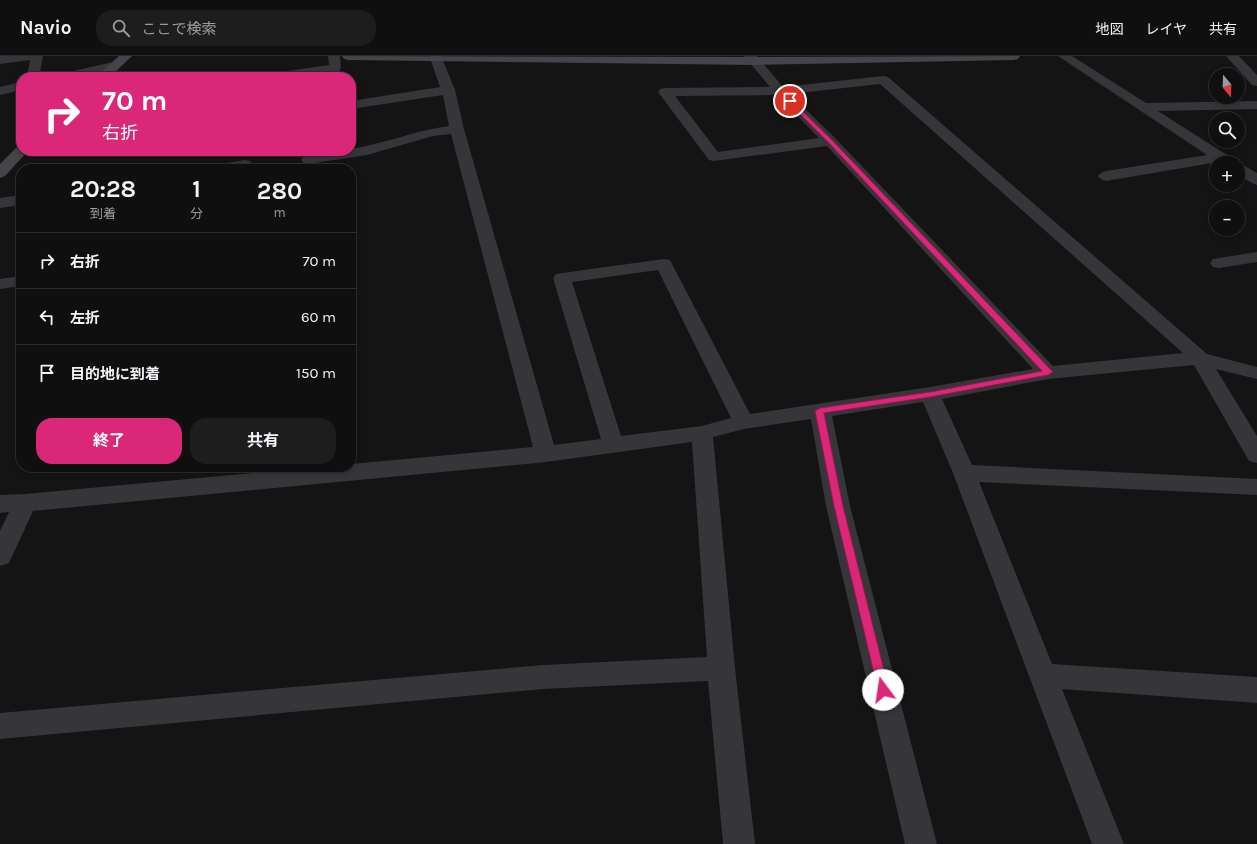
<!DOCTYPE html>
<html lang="ja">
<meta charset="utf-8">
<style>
body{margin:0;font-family:Karla,"Noto Sans JP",sans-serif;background:#1d1d1e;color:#f1f3f6;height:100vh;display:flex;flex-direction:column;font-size:15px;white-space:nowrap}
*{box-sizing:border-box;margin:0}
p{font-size:13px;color:#9b9c9f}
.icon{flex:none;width:22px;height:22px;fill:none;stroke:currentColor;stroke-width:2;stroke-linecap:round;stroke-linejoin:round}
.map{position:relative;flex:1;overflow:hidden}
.panel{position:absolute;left:16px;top:108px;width:340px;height:308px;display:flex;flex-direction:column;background:#0f0f10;border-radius:16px;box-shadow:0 2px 6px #0003,0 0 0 1px #2f2f30}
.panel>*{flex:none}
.top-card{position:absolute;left:16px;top:16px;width:340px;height:84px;border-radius:16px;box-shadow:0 2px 6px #0003,0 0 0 1px #2f2f30;background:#db2777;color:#fff;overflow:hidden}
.needle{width:26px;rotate:161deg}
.buttons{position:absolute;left:1209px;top:12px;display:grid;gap:8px}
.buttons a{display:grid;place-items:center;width:36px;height:36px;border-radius:50%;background:#0f0f10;box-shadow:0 2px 6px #0003,0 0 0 1px #2f2f30;font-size:20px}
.pin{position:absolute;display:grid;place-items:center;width:34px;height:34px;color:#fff;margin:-17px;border:2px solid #fff;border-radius:50%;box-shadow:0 1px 4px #0007}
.me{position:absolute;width:44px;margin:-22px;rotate:346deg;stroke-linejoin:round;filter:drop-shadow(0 0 3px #0008)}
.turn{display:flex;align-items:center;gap:14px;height:84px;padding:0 20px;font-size:18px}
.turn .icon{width:52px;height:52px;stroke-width:2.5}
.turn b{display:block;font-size:28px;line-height:34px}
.eta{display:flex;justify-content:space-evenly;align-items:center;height:68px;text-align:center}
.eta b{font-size:24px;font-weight:700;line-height:28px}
.action{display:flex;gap:8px;margin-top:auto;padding:8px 20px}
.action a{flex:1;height:46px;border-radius:16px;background:#db2777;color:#fff;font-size:16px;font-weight:700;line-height:46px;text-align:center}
.action a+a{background:#1d1d1e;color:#f1f3f6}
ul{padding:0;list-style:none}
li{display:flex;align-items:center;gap:12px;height:56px;padding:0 20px;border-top:1px solid #2f2f30}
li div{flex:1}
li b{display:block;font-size:15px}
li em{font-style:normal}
header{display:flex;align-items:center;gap:24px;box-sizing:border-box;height:56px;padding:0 20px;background:#0f0f10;border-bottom:1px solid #2f2f30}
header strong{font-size:19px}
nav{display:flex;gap:22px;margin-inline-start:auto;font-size:14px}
.search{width:280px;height:36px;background:#1d1d1e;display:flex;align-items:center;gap:10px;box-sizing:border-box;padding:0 14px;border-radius:16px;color:#9b9c9f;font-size:15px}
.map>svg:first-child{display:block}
</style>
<header>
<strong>Navio</strong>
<div class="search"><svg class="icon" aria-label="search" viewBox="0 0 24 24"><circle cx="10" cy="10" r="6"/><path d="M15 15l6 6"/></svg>ここで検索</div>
<nav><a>地図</a><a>レイヤ</a><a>共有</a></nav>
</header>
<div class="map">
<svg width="1257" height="788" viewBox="0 0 1257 788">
<rect width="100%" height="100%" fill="#141415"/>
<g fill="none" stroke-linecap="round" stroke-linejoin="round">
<path fill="#35353a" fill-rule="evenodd" d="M0 0H43L39 21H27L30 4 0 8Z
M328 0H340L341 12 339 15 300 21 275 20 277 17 281 16 329 9Z
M431 0H441L442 2 455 34 464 73 554 389 601 383 553 222 556 218 562 217 664 203 670 204 750 358 930 331 1033 313 827 90 714 105 709 104 658 36 660 33 665 32 770 31 744 0H757L783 31 883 20 888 21 1207 298 1257 311V323L1216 313 1257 380V407L1249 405 1194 309 1048 323 942 343 972 409 1257 423V439L979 426 1052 608 1257 621V647L1062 633 1124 788H1092L953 417 923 346 832 360 850 450 937 788H905L826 450 811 363 744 373 713 381 735 612 755 788H723L708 625 543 633 0 683V657L543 609 707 601 692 386 546 406 33 455 9 507 0 510V475L9 456 0 457V439L25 438 320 411H351V408L533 391 451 78 433 80 367 99 308 108 303 107 301 104 303 101C318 97 335 95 351 95V93C384 88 416 74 449 70L443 39 351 53V45L440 31 430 2ZM880 28 1183 297 1053 310 835 82 790 38ZM777 39 819 82 718 96 675 40ZM658 214 731 362 702 370 621 380 572 226Z
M1058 0H1072L1146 47 1257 45V53L1158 55 1235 104 1237 107 1218 106 1106 125 1101 123 1098 120 1101 117 1106 115 1207 99Z
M1226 0H1239L1257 19V30L1252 29Z
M113 6 117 7 119 10 117 13 81 21H58L60 18Z
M21 26V34L0 39V31Z
M245 104 250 105 252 108V113H207L209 110Z
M1238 108 1243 109 1257 117V129L1252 127 1238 119Z
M21 139V149L0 152V142Z
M1257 196V206L1219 212 1213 211 1210 207 1213 203 1219 202Z
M21 220V230L0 233V223Z"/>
<path fill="#44444a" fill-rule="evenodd" d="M119 0H132L110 21H96Z
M342 0 755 1 1020 0 1018 3 1014 4 755 9 348 4 344 3Z
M21 91V95H28L5 120 0 122V108L16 92Z"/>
</g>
<path fill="#db2777" stroke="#8e194d" d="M790 43 832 84 1053 316 1048 319 930 341 824 357 843 450 889 634 887 638 883 639 879 638 878 634 834 450 815 355 820 352 930 336 1042 315 828 86 787 45Z"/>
</svg>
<div class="buttons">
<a><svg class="needle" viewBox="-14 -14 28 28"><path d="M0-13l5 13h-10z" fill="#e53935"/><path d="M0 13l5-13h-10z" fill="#9b9c9f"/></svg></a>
<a><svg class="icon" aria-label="search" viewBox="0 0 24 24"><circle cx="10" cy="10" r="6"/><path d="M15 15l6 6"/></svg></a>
<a>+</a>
<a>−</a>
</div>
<div class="pin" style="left:790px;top:45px;background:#d93025"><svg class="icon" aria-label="arrive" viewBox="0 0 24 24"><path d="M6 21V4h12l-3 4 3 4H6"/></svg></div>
<svg class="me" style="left:883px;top:634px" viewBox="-20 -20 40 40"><circle r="19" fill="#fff"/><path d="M0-13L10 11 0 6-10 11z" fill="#db2777"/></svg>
<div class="top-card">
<div class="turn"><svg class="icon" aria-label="right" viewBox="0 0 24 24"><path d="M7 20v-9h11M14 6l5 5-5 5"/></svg><div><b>70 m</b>右折</div></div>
</div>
<section class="panel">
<div class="eta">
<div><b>20:28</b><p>到着</p></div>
<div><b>1</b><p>分</p></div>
<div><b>280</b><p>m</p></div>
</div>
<ul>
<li><svg class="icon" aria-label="right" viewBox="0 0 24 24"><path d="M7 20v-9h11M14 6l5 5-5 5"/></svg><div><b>右折</b></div><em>70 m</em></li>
<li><svg class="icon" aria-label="left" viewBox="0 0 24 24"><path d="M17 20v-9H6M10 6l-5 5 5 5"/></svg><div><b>左折</b></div><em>60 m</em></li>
<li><svg class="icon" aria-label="arrive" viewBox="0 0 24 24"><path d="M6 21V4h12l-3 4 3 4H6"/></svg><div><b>目的地に到着</b></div><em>150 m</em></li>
</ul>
<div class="action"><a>終了</a><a>共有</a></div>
</section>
</div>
